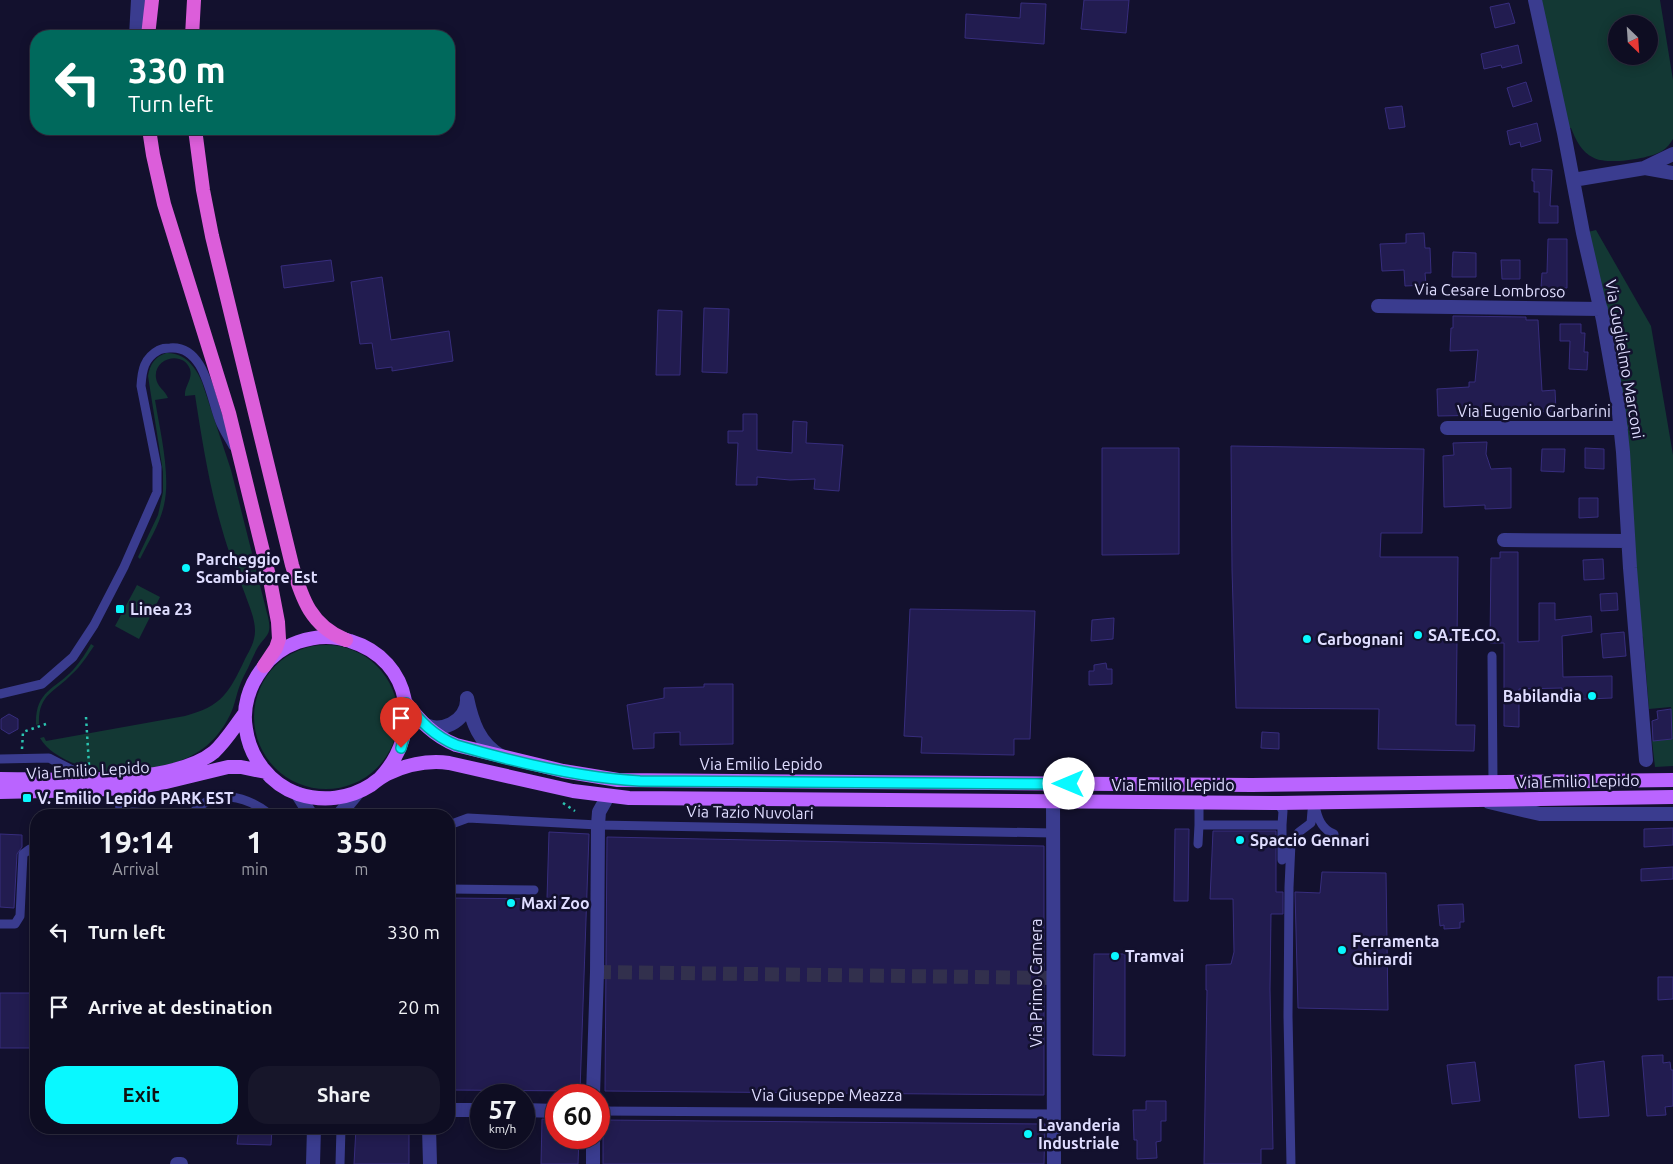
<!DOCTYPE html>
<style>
body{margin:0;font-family:Ubuntu,sans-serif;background:#17162a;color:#f1f3f6;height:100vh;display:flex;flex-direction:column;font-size:19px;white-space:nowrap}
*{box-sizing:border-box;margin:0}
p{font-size:16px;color:#9b9ca5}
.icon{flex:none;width:28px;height:28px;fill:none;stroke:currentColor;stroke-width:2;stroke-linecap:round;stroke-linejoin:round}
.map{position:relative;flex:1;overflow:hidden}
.side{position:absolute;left:30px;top:809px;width:425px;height:325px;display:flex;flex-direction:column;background:#0e0d22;border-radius:20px;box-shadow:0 2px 12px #0003,0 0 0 1px #2e2d40}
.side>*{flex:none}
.banner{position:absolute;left:30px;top:30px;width:425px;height:105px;border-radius:20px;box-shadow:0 2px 12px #0003,0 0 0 1px #2e2d40;background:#00695c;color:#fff;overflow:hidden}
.needle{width:32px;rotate:155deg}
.tools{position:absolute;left:1608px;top:15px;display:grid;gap:10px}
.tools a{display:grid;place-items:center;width:50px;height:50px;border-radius:50%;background:#0e0d22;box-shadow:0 2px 12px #0003,0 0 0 1px #2e2d40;font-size:25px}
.speed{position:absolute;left:470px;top:1084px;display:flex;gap:10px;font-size:25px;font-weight:700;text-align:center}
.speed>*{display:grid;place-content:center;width:65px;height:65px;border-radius:50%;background:#0e0d22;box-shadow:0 2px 12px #0003,0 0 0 1px #2e2d40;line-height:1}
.speed small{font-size:12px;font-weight:400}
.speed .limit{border:8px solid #d22;background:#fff;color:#111}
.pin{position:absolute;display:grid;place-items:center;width:42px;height:42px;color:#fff;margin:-51px -21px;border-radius:50% 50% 50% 0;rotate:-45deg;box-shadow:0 0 5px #0007}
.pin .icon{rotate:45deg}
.me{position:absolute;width:55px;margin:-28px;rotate:270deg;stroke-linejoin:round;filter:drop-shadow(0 0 4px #0008)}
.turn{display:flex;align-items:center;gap:18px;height:105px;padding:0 15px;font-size:22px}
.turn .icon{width:65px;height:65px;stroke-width:2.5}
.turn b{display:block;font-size:35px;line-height:42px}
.eta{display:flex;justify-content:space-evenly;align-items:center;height:85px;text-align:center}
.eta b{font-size:30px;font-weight:600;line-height:35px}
.cta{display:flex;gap:10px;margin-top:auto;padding:10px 15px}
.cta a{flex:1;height:58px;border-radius:20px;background:#09f8ff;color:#111;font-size:20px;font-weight:600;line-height:58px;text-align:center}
.cta a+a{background:#17162a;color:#f1f3f6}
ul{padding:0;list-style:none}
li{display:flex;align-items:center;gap:15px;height:75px;padding:0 15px}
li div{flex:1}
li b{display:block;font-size:19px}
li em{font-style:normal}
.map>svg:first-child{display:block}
</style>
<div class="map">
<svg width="1673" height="1164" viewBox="0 0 1673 1164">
<rect width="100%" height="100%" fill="#13112e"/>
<path fill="#133834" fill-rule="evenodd" d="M1539 0H1660L1673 80V139C1670 144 1667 148 1662 151 1649 159 1608 165 1594 158 1581 152 1576 140 1571 128H1568ZM1616 24H1649V56H1616Z
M1596 230 1651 326 1673 455V766L1655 767 1652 741 1672 739 1671 707 1649 709 1643 637 1641 634 1636 583 1588 232Z
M166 353C184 352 196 367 202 382L231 470 268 617C272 635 267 634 258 647 254 654 251 661 248 668 245 674 242 679 240 685 236 695 235 705 230 715 205 766 159 768 110 772 87 770 52 759 40 738L44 737 46 741 185 716C222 706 229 693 245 659 250 650 255 641 255 631 255 618 249 606 245 594 237 573 228 551 222 529 209 485 202 440 195 395L185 396C184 386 193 380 190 369 183 350 153 358 156 378 157 387 165 390 168 398L155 400C160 431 171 475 164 505 160 524 149 541 140 559L138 557 158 515 163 492V472L148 376C150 364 155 357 166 353Z
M137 585 160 597 139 639 115 626Z
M91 644 94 646C87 656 81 666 72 674 55 692 38 694 39 724L36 725C35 691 54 690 73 670 80 662 86 653 91 644Z
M254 717a72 72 0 1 1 144 0a72 72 0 1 1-144 0Z"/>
<path fill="#221c50" stroke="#372d7d" d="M1084 0H1129L1126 33 1081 29Z
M1021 3 1046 4 1044 44 965 38 966 14 1020 18Z
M1509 3 1515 23 1495 28 1490 7Z
M1518 45 1522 63 1502 68 1501 65 1484 69 1481 54Z
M1526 82 1532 101 1513 107 1507 88Z
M1402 106 1405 127 1389 129 1385 108Z
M1537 123 1541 141 1521 147 1520 142 1510 145 1507 131Z
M1532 169 1552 170 1550 206H1558V223H1539V192H1534V181H1532Z
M1424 233 1425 248H1430L1431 273H1425L1426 285 1405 286 1404 270 1382 271 1380 244 1406 243V234Z
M1548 239H1567V288H1541L1542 273H1547Z
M1453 252 1476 253V277H1452Z
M331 260 334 281 284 288 281 266Z
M1501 260H1520V279H1502Z
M382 277 391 340 449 331 453 361 392 371V367L376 369 372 343 360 344 351 282Z
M704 308 729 309 727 373 702 372Z
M658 310 682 311 680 375H656Z
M1453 316 1526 317V320H1538L1542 391 1555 390 1556 411 1521 413 1522 417 1490 413V415L1438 416 1437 389 1469 387V382H1475L1478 350 1450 351 1451 328H1453Z
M1560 324H1581V333H1585L1584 352H1588L1587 370 1569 369 1570 341H1560Z
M743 414H757V450L792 453 793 421 807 422 806 443 843 445 839 491 814 489 815 479 790 480 757 477V485H736L738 443H728V431H743Z
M1487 442 1486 454 1491 469 1511 468V508L1485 509V505L1444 507 1443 456 1454 455 1453 443Z
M1231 446 1424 449 1422 533H1381L1380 557H1458L1456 725H1475L1474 751 1378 749 1379 709 1236 708 1232 569Z
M1102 448H1179V554L1102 555Z
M1585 448 1604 449V469L1585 468Z
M1542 449H1565L1564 472 1541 471Z
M1579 498H1598V517L1579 518Z
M1500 552H1518V642L1539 641V603H1555V620L1591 616 1592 632 1562 636 1563 677 1612 676V698L1562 700V688L1519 689V727L1504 726V643H1490L1491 558H1500Z
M1603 559 1604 579 1584 580 1583 560Z
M1617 593 1618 610 1601 611 1600 594Z
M910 609 1035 611 1030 739H1014V755L921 753 922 737 904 736Z
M1114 618 1113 639 1091 641 1092 620Z
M1624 632 1626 656 1603 658 1601 634Z
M1106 663 1107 669H1112V684L1089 685V671H1094V665Z
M704 684H733V744L680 745V732L654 733V748L633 749 627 705 664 698V688L704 687Z
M1671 709 1672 739 1653 741 1652 721 1658 719 1657 711Z
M9 714 18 719V729L9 734 1 729V719Z
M1262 732 1279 733V749L1261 748Z
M1673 828V845L1644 847V829Z
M1175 829H1189L1188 901H1174Z
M1213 831H1276V892H1283V914H1271L1270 989 1273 1149H1261V1164H1204L1207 990H1206V965L1231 964 1234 952 1233 899H1210Z
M549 832 589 834 580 1091 449 1090V1041H452L453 965H449V898L547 899Z
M0 834 22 835V847L17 854 14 908 0 907Z
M607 837 1044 846V1095L605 1091Z
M1673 867V879L1641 881V869Z
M1322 872 1386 873 1388 1010 1298 1008 1295 892 1320 893Z
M1463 904 1464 922H1460V928L1444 929V925L1440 926 1438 905Z
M1094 954H1125V1056L1093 1055Z
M1658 977H1673V999L1658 1000Z
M0 993H36V1048H0Z
M1663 1055V1063L1670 1062 1671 1070H1673V1106L1665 1107 1666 1115 1647 1116 1642 1056Z
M1604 1061 1609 1116 1579 1118 1575 1065Z
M1475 1062 1480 1101 1452 1104 1447 1065Z
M1146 1101H1166V1121H1161V1141L1156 1142 1157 1158 1137 1159V1140H1134L1133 1110H1146Z
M542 1119 556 1120V1138H579L578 1164H541Z
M603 1120 1045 1124 1044 1164H603Z
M239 1128H272L271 1145 237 1144Z
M356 1128H409V1164H354Z"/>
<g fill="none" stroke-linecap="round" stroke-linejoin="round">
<path stroke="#32304d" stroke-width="14" stroke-dasharray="14 7" stroke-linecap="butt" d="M597 972 1054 978"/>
<path stroke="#2bc5b1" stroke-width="2.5" stroke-dasharray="2.5 4" stroke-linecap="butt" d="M86 717 89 765
M22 749 23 732 46 724
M563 803 575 811"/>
<path stroke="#3a3c8f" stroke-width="9" d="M1492 656 1493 782
M0 694 42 684 73 657 94 625 124 567 157 492V467L141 386C142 370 144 358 159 350 163 348 166 348 170 348 204 345 210 395 219 419 222 428 228 437 233 446
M0 759 49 758 88 778
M119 788 120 815
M1199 802V825H1282L1283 811 1278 803
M1315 805C1317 817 1321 829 1334 834
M124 815 132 812 187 815
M191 815C214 787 245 795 271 815
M449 825 468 818 598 825 1053 833
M1198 844 1199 825
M1282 860V825
M449 889 534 890
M0 924H15L20 916 23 854 30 849
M599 1111 1054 1114
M340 1164 341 1128
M1291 1164 1288 1016 1289 887 1291 843 1299 832 1311 823 1312 811 1314 802"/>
<path stroke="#3a3c8f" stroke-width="14" d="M1535 0 1564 133 1583 233 1603 320 1618 404 1623 452 1630 568 1646 760
M136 36 138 0
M1644 168 1673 154
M1573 180 1645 168 1673 173
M1378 306 1601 309
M1447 428H1621
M1504 540 1628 541
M467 698C472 722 479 743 501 756
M421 722C439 736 468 721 467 699
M297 793 311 815
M1053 801 1054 1164
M1489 802 1540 814H1673
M339 815 358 792
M593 1095 597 972 598 825 599 812 608 796
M449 1110H481
M524 1110 556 1111
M429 1128 430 1164
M593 1138V1164
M177 1164H181
M313 1164 314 1128"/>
<path stroke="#ba64ff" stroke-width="14" d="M406 703C420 721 434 736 456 745L563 771 618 780 1252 785 1673 780
M380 778C423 733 413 660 350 641 333 635 315 636 298 642 284 647 271 656 262 669 249 686 242 708 246 729 250 758 270 784 298 794 323 802 349 799 371 785 376 781 381 777 387 774 406 765 427 760 449 763L573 791 629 798 1278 803 1673 797
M0 779C54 779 171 787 214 752 226 741 235 726 245 713
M0 792 91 790 138 787 162 783 228 767H241L266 772"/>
<path stroke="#dc5eda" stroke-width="14" d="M148 36 152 0
M192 36 194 0
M149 129 153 155 164 204 229 413 270 580 278 622 279 639 276 648 264 666
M195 129 203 190 212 236 292 565C302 599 311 626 346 640"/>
</g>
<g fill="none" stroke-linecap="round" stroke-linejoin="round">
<g stroke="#06a1a6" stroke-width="12">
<path id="route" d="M401 748 407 725 406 703C420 721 434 736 456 745 514 762 581 778 640 781L1069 784"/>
</g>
<use href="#route" stroke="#09f8ff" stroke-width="9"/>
</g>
<g fill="#09f8ff" stroke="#13112e" stroke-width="2">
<circle cx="186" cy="568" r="5"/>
<rect x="115" y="604" width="10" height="10" rx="2.5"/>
<circle cx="1418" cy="635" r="5"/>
<circle cx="1307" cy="639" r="5"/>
<circle cx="1592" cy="696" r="5"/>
<rect x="22" y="793" width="10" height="10" rx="2.5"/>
<circle cx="1240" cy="840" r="5"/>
<circle cx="511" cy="903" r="5"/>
<circle cx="1342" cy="950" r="5"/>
<circle cx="1115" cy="956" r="5"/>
<circle cx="1028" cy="1134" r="5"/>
</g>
<g text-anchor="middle" stroke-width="5" stroke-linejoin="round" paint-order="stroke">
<g font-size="16" fill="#dfddff" stroke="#13112e">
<text transform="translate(1490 290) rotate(1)" y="6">Via Cesare Lombroso</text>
<text transform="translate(1625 359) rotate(80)" y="6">Via Guglielmo Marconi</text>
<text x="1534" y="417">Via Eugenio Garbarini</text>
<text x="761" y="770">Via Emilio Lepido</text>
<text transform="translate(88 770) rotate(-3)" y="6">Via Emilio Lepido</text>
<text transform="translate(1578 781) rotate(-1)" y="6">Via Emilio Lepido</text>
<text x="1173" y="791">Via Emilio Lepido</text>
<text transform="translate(750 812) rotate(1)" y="6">Via Tazio Nuvolari</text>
<text transform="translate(1036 983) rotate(-90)" y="6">Via Primo Carnera</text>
<text x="827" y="1101">Via Giuseppe Meazza</text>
</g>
<g font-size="16" font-weight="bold" fill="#dfddff" stroke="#13112e" text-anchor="start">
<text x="196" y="565">Parcheggio<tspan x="196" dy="18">Scambiatore Est</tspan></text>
<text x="130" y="615">Linea 23</text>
<text x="1428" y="641">SA.TE.CO.</text>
<text x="1317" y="645">Carbognani</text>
<text x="1582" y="702" text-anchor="end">Babilandia</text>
<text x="37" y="804">V. Emilio Lepido PARK EST</text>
<text x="1250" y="846">Spaccio Gennari</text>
<text x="521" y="909">Maxi Zoo</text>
<text x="1352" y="947">Ferramenta<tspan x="1352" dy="18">Ghirardi</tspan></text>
<text x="1125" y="962">Tramvai</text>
<text x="1038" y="1131">Lavanderia<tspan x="1038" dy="18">Industriale</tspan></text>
</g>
</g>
</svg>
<div class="tools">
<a><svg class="needle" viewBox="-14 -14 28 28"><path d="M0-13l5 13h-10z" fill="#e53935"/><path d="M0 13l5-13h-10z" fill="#9b9ca5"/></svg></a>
</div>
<div class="speed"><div>57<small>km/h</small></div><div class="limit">60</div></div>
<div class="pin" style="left:401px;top:748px;background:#d93025"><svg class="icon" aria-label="arrive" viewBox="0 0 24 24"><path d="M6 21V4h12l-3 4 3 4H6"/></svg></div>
<svg class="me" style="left:1069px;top:784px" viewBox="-20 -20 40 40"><circle r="19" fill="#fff"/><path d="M0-13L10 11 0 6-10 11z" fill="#09f8ff"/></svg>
<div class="banner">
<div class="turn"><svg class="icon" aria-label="left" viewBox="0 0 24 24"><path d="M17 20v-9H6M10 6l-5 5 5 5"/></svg><div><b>330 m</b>Turn left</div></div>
</div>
<section class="side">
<div class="eta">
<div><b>19:14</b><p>Arrival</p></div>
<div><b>1</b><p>min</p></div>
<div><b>350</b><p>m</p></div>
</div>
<ul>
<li><svg class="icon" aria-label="left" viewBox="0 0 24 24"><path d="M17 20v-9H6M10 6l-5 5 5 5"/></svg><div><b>Turn left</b></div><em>330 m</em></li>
<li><svg class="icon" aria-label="arrive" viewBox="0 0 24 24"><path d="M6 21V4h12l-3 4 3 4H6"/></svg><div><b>Arrive at destination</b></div><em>20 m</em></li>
</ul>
<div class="cta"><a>Exit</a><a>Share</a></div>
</section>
</div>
